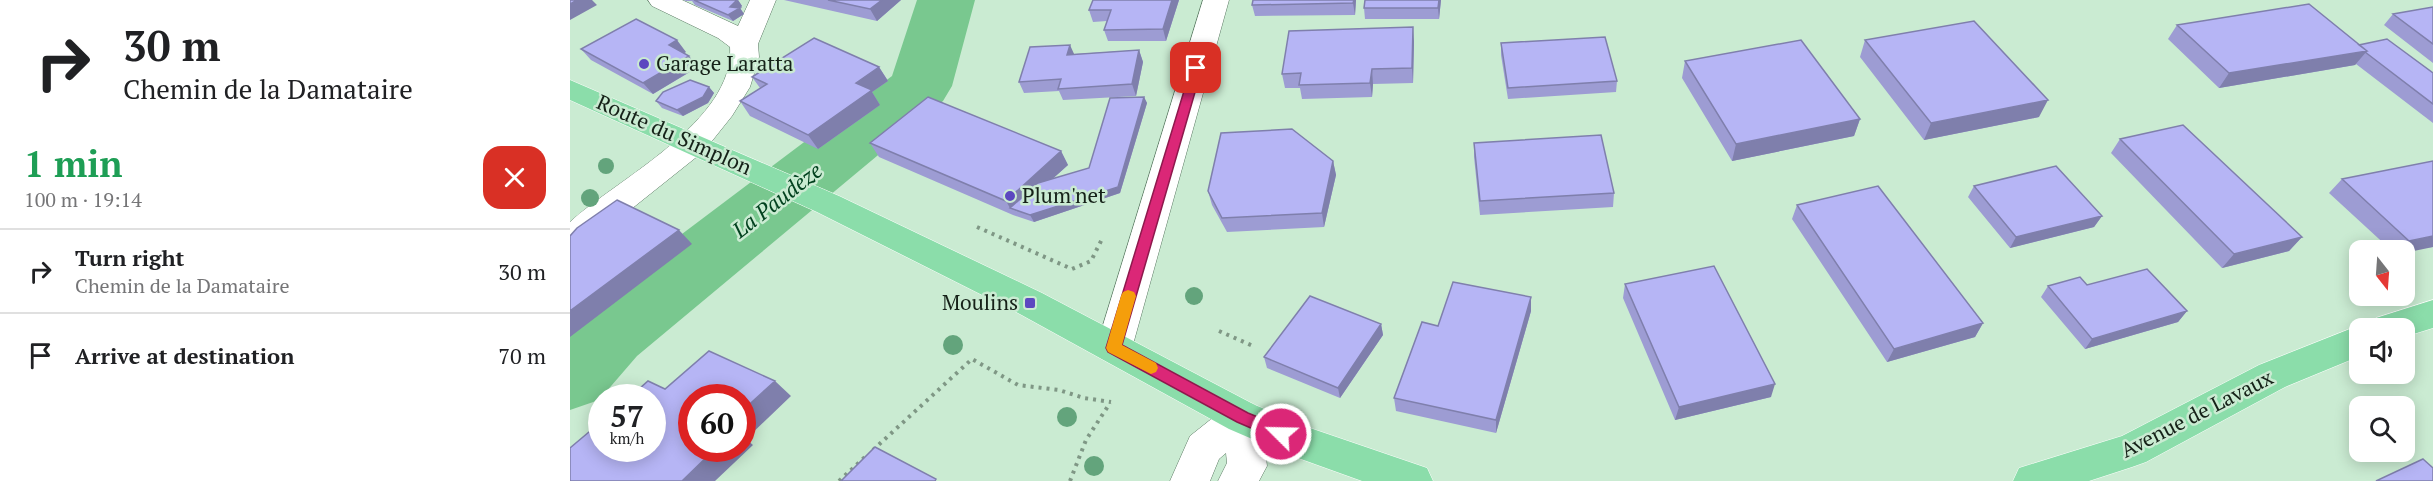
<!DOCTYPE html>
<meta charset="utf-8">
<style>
body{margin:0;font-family:"PT Serif",serif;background:#f6f6f6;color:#202124;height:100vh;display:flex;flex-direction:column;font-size:22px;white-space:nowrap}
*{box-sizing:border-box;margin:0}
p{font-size:20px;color:#757577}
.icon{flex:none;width:33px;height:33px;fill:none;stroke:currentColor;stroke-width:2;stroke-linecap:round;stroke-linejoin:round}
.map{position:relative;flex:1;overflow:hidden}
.drawer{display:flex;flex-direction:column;background:#fff;width:570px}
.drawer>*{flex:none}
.hud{background:#fff;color:#202124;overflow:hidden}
.needle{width:39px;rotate:163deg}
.fabs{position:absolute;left:1779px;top:240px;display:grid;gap:12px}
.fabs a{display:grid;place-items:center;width:66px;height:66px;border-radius:12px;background:#fff;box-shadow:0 3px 15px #0003;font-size:30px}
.speed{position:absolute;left:18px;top:384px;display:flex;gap:12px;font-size:30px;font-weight:700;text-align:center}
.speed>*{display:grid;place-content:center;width:78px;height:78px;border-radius:50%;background:#fff;box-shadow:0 3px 15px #0003;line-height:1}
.speed small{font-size:15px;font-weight:400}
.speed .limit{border:9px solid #d22;background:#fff;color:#111}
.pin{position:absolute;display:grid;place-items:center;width:51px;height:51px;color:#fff;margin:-26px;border-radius:12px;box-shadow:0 3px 9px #0006}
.me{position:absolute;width:66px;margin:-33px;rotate:293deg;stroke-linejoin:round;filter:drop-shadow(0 0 4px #0008)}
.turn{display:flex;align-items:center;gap:21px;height:126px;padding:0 24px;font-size:27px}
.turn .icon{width:78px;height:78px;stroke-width:2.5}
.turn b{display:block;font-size:42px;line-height:51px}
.round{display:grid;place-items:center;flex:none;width:63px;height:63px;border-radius:18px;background:#f6f6f6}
.headline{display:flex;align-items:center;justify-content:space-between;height:102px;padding:0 24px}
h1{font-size:36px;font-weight:600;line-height:45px;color:#1e9e55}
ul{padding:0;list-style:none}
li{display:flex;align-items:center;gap:18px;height:84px;padding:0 24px;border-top:2px solid #e0e0e0}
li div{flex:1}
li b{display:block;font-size:22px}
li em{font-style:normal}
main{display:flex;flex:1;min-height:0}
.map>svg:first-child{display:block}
</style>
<main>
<section class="drawer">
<div class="hud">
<div class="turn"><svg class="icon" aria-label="right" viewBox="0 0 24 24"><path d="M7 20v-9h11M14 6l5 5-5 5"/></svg><div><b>30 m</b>Chemin de la Damataire</div></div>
</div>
<div class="headline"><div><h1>1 min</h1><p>100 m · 19:14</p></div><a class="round" style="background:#d93025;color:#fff"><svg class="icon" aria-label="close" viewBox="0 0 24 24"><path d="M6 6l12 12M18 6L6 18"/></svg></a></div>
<ul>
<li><svg class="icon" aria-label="right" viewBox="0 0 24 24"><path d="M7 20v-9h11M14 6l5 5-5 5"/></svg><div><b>Turn right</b><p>Chemin de la Damataire</p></div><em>30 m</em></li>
<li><svg class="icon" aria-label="arrive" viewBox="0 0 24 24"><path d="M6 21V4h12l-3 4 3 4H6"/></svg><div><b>Arrive at destination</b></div><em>70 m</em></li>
</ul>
</section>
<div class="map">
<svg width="1863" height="481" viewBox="0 0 1863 481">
<rect width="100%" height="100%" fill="#caebd2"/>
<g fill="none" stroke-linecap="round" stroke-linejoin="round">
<path fill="#79c88f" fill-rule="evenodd" d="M347 0H405L382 86 373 101 67 356 29 400 0 410V322L11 310 322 76Z"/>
<g stroke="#5a7862" stroke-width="1">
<path id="minor" d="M78 0H112L168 26 180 0H206L188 44 189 57 180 87 162 116 134 151 25 238 12 253 0 257V222C47 179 165 121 160 47L148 38 82 6Z
M633 0H659L562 348 557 358 544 363 531 358 526 348Z
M672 401 685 405 691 417 697 466 689 481H648L657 463 656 453 649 459 640 481H600L620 436 659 405Z"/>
</g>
<g stroke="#fff" stroke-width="1">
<path id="major" d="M0 80 269 196 472 293 685 405 740 428 857 468 863 481H792L717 454 659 429 448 313 247 212 0 100Z
M1863 300V328L1834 337V328H1801L1806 318Z
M1790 325 1799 328H1790V356L1715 387 1576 462 1562 467 1519 481H1443L1449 468 1552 436 1689 365Z"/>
</g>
<path stroke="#7f9785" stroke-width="4" stroke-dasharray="3 5" stroke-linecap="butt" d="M407 227 502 269 521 261 532 239
M649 331 683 346
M303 450 402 359 448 385 489 390 514 398 541 402
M269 481 295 457
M500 481 516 440 540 403"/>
<use href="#minor" fill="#fff" fill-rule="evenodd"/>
<use href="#major" fill="#8bddaa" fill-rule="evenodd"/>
</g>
<g fill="#63a47c">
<circle cx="36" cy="166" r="8"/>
<circle cx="20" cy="198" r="9"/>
<circle cx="624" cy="296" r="9"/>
<circle cx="383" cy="345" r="10"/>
<circle cx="497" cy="417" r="10"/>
<circle cx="524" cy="466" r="10"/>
</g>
<path fill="#9d9cd3" d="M114 0H168L172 6 170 8 174 14 163 21 125 5 122 1H116Z
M214 0H331L307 21Z
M609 0 596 41H538L534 30 537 21 523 22 519 10Z
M786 0 785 15 685 16 682 5Z
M795 0H871L869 19H795L794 8Z
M1863 7V63L1814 25 1823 14Z
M1607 25 1789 45 1863 73V123L1786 64 1785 65 1649 88 1598 39Z
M1295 40 1469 117 1354 140 1290 57Z
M844 41 843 83 803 84 802 97 732 99 730 88H715L712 74Z
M931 43 1047 81 1046 92 938 99 931 55Z
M11 49 116 52 114 53 128 67 83 94 21 60Z
M569 50 573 62 566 96 493 100 489 91 454 93 449 82 504 54Z
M1115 61 1290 119 1284 136 1162 161 1112 78Z
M309 67 318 81 302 92 310 105 248 149 180 116 170 101 190 88 182 77Z
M139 87 144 93 138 103 113 116 92 108 86 101Z
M574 97 577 103 550 193 464 222 443 215 309 157 300 143 491 151 498 165 482 179 519 168Z
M1550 139 1732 237 1719 251 1652 268 1541 153Z
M904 143 1044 193 1043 207 910 215 904 157Z
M763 161 766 175 754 227 657 232 642 205 638 191Z
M1772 179 1863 247 1834 250H1821L1759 193Z
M1404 186 1532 216 1524 227 1440 248 1398 197Z
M1227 205 1413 323 1405 337 1317 362 1222 219Z
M1055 284 1201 397 1105 420 1053 298Z
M1517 285 1617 311 1608 322 1515 349 1471 297 1478 286Z
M961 297V311L926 433 826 411 824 398 868 326Z
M811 324 813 335 770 398 697 368 694 357Z"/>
<path fill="#7f7fac" d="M7 0H22L27 5 0 20V4Z
M168 0 172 6 170 8 174 14 163 21 158 15 160 7Z
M312 0H331L307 21 300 9Z
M602 0H609L596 41 593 29Z
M784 0H786L785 15 783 3Z
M869 0H871L869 19 868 8Z
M843 27 844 41 843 83 842 68Z
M107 40 116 52 107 57 99 45Z
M500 45 505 56 497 55Z
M569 50 573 62 566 96 562 84Z
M1797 51 1785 65 1649 88 1659 73Z
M119 56 128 67 83 94 73 83Z
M309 67 318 81 302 92 310 105 248 149 238 135 286 83Z
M802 69 803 84 802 97 800 83Z
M139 87 144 93 138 103 113 116 107 110Z
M574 97 577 103 550 193 464 222 460 215 548 187Z
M1478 100 1469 117 1354 140 1361 123Z
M1290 119 1284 136 1162 161 1166 144Z
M491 151 498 165 447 211 440 208 436 201Z
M763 161 766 175 754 227 752 213Z
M1532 216 1524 227 1440 248 1446 237Z
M109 230 122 244 0 337V311Z
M1863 236V247L1834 253V250H1830L1839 241Z
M1732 237 1719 251 1652 268 1664 254Z
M961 297V311L926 433V420Z
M1617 311 1608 322 1515 349 1522 339Z
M1413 323 1405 337 1317 362 1324 349Z
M811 324 813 335 770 398 768 388Z
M205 381 221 396 176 439 183 445 145 481H112L146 448H172V411Z
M1205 384 1201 397 1105 420 1109 407Z"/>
<path fill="#b6b5f5" stroke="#7f7fac" stroke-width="1.5" d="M0 0H7L0 4Z
M124 0H167L160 7 170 8 158 15Z
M258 0H312L300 9Z
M523 0H602L593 29 534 30 541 10H519Z
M683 0H784L783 3 682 5Z
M795 0H869L868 8H794Z
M1739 4 1797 51 1659 73 1607 25Z
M1863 7V44L1823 14Z
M66 19 107 40 99 45 119 56 73 83 11 49Z
M1404 21 1478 100 1361 123 1295 40Z
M843 27 842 68 802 69 800 83 729 85 731 73 712 74 719 31Z
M1035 37 1047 81 938 88 931 43Z
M244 38 309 67 286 83 302 90 238 135 170 101 197 84 182 77Z
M1817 39 1863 73V104L1795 52 1797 51 1789 45Z
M1231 40 1290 119 1166 144 1115 61Z
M500 45 497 55 569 50 562 84 488 89 491 79 449 82 460 47Z
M120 80 139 87 133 97 107 110 86 101 93 92Z
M358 97 491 151 436 201 300 143Z
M574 97 548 187 460 215 440 208 468 183 519 168 540 98Z
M1613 125 1732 237 1664 254 1550 139Z
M722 129 763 161 752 213 652 218 638 191 651 133Z
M1031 135 1044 193 910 201 904 143Z
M1863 161V236L1839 241 1772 179Z
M1486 166 1532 216 1446 237 1404 186Z
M1308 186 1413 323 1324 349 1227 205Z
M47 200 109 230 0 311V236L7 228Z
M1144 266 1205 384 1109 407 1055 284Z
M1577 269 1617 311 1522 339 1478 286 1510 277 1517 285Z
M883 282 961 297 926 420 824 398 852 322 868 326Z
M740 296 811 324 768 388 694 357Z
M139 351 205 381 172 411V398H122V448H146L112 481H0V448L32 421V448H82V398H59L78 381 95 389Z
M305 447 366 479 365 481H271Z
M1853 459 1863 468V481H1806Z"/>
<path fill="#db2777" stroke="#8e194d" stroke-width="1.5" d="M626 64 632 68 552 345 678 413 717 429 719 434 717 439 711 441 667 422 538 352 536 348 621 68Z"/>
<path fill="#f59e0b" d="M558 290 564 292 566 296 552 345 586 363 588 368 586 372 581 374 538 352 536 348 551 296 553 292Z"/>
<g fill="#5c48c0" stroke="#caebd2" stroke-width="2">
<circle cx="74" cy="64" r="6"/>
<circle cx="440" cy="196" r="6"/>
<rect x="454" y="297" width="12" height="12" rx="3"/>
</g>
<g text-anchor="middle" stroke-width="5" stroke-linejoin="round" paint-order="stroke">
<g font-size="21" fill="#152118" stroke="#caebd2" text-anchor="start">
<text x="86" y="71">Garage Laratta</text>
<text x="452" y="203">Plum'net</text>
<text x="448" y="310" text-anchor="end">Moulins</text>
</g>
<g font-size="21" fill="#152118" stroke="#caebd2">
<text transform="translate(104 135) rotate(24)" y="7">Route du Simplon</text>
<text transform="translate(1627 414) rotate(-27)" y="7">Avenue de Lavaux</text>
</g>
<g font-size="22" font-style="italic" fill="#02421f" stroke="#caebd2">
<text transform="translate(207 200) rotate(-38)" y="8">La Paudèze</text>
</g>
</g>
</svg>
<div class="fabs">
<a><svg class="needle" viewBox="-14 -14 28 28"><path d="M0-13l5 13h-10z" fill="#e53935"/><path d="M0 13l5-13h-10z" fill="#757577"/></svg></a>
<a><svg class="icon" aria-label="sound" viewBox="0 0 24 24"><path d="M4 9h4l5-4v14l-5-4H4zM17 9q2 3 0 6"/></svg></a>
<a><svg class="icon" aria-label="search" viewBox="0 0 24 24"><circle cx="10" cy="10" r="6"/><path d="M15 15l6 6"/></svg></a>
</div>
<div class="speed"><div>57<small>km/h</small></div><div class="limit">60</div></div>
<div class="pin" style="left:626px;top:68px;background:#d93025"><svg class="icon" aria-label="arrive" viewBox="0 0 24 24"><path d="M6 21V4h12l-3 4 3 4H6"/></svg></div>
<svg class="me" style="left:711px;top:434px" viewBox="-20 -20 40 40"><circle r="17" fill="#db2777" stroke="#fff" stroke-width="3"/><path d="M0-11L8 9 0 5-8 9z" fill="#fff"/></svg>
</div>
</main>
